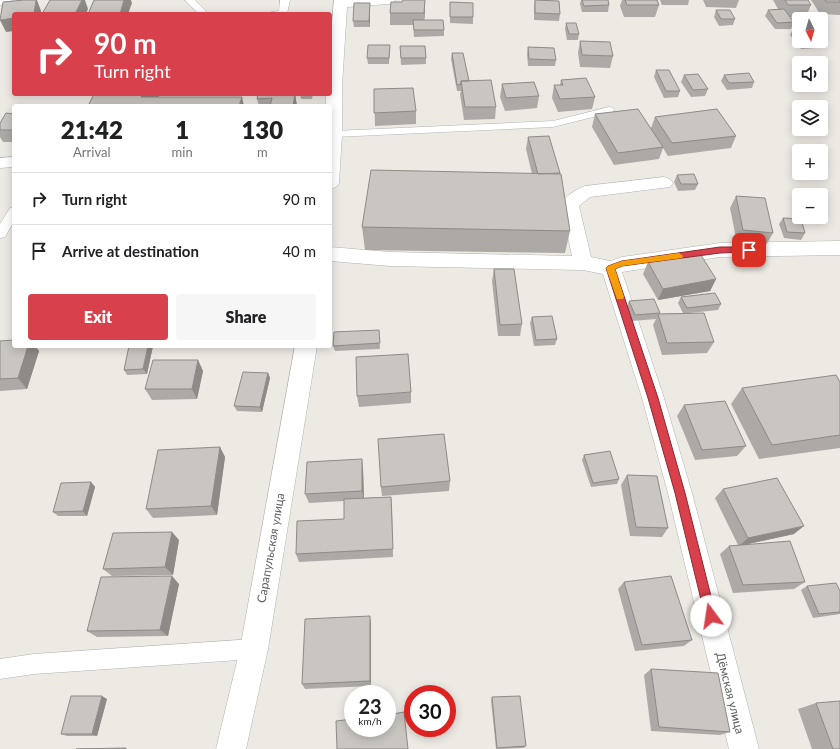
<!DOCTYPE html>
<meta charset="utf-8">
<style>
body{margin:0;font-family:Lato,sans-serif;background:#f6f6f6;color:#202124;height:100vh;display:flex;flex-direction:column;font-size:15px;white-space:nowrap}
*{box-sizing:border-box;margin:0}
p{font-size:13px;color:#757577}
.icon{flex:none;width:22px;height:22px;fill:none;stroke:currentColor;stroke-width:2;stroke-linecap:round;stroke-linejoin:round}
.map{position:relative;flex:1;overflow:hidden}
.panel{position:absolute;left:12px;top:104px;width:320px;height:244px;display:flex;flex-direction:column;background:#fff;border-radius:4px;box-shadow:0 2px 10px #0003}
.panel>*{flex:none}
.top-card{position:absolute;left:12px;top:12px;width:320px;height:84px;border-radius:4px;box-shadow:0 2px 10px #0003;background:#d8404b;color:#fff;overflow:hidden}
.needle{width:26px;rotate:175deg}
.fabs{position:absolute;left:792px;top:12px;display:grid;gap:8px}
.fabs a{display:grid;place-items:center;width:36px;height:36px;border-radius:4px;background:#fff;box-shadow:0 2px 10px #0003;font-size:20px}
.speed{position:absolute;left:344px;top:685px;display:flex;gap:8px;font-size:20px;font-weight:700;text-align:center}
.speed>*{display:grid;place-content:center;width:52px;height:52px;border-radius:50%;background:#fff;box-shadow:0 2px 10px #0003;line-height:1}
.speed small{font-size:10px;font-weight:400}
.speed .limit{border:6px solid #d22;background:#fff;color:#111}
.pin{position:absolute;display:grid;place-items:center;width:34px;height:34px;color:#fff;margin:-17px;border-radius:8px;box-shadow:0 2px 6px #0006}
.me{position:absolute;width:44px;margin:-22px;rotate:346deg;stroke-linejoin:round;filter:drop-shadow(0 0 3px #0008)}
.turn{display:flex;align-items:center;gap:14px;height:84px;padding:0 16px;font-size:18px}
.turn .icon{width:52px;height:52px;stroke-width:2.5}
.turn b{display:block;font-size:28px;line-height:34px}
.eta{display:flex;justify-content:space-evenly;align-items:center;height:68px;text-align:center}
.eta b{font-size:24px;font-weight:800;line-height:28px}
.button{display:flex;gap:8px;margin-top:auto;padding:8px 16px}
.button a{flex:1;height:46px;border-radius:4px;background:#d8404b;color:#fff;font-size:16px;font-weight:800;line-height:46px;text-align:center}
.button a+a{background:#f6f6f6;color:#202124}
ul{padding:0;list-style:none}
li{display:flex;align-items:center;gap:12px;height:52px;padding:0 16px;border-top:1px solid #e0e0e0}
li div{flex:1}
li b{display:block;font-size:15px}
li em{font-style:normal}
.map>svg:first-child{display:block}
</style>
<div class="map">
<svg width="840" height="749" viewBox="0 0 840 749">
<rect width="100%" height="100%" fill="#edeae4"/>
<g fill="none" stroke-linecap="round" stroke-linejoin="round">
<g stroke="#b0b2b5" stroke-width="1">
<path id="lane" d="M185 0H195L209 14H199Z
M280 0H290L287 14H269L271 12 279 11Z
M609 107 613 108 614 110 613 112 553 127 334 137 330 136V132L334 131 553 121Z
M14 207V221L5 237 0 238V224L10 208Z
M254 639 261 642 264 649 261 656 254 659 34 674 0 679V659L34 654Z"/>
</g>
<g stroke="#b0b2b5" stroke-width="1">
<path id="street" d="M0 0H12L10 3 0 5Z
M334 0H395L393 3 388 4 347 7 342 86V134L339 183 336 187 330 189V106H326V94H330V47Z
M14 157V167L0 168V158Z
M664 177 670 179 673 183 670 187 590 197 579 206 591 257 610 261 622 257 720 243 840 241V255L720 257 622 272 664 398 692 493 759 749H729L668 493 642 398 603 274 583 270 390 266 330 261V247L390 252 572 256 561 204C566 196 576 189 585 186Z
M295 346H317L268 649 246 749H216L240 649Z"/>
</g>
<use href="#lane" fill="#fff" fill-rule="evenodd"/>
<use href="#street" fill="#fff" fill-rule="evenodd"/>
</g>
<path fill="#ada9a6" d="M535 0 560 14 559 21 534 20V6Z
M581 0H608L609 5 608 12H582L580 4Z
M622 0H657L659 5 655 17H624L620 6Z
M660 0H689L688 5H662Z
M703 0H739L736 8 706 7Z
M773 0H808L811 5 806 17H790L794 22 791 29H775L765 16 768 10 778 9Z
M811 0H840V15L820 14Z
M450 2 473 17V24L450 23Z
M370 3V27H354L353 21Z
M425 9 424 20 444 30V36L414 37 413 25H390V13Z
M716 10 735 19 733 25 719 26 714 17Z
M566 23 579 34 578 40H567L565 29Z
M793 29H799V41H819V42L816 48 801 49 790 35Z
M580 41 613 56 610 68 580 67 578 53Z
M390 45 389 64H368L367 58Z
M400 46 426 58V64L401 65Z
M528 47 556 60 555 66H528L527 54Z
M452 53 469 81 496 107 495 119 464 120 460 94 461 91H457L451 59Z
M656 70 680 91 678 97 664 98 654 77Z
M684 75 708 89 705 96 691 97 681 82Z
M724 75 754 82 752 88 727 90 721 81Z
M561 80 595 97 592 109 558 112 552 98 554 85H560Z
M502 84 539 96 537 108 505 111 500 97Z
M374 89 416 111V124L375 126Z
M258 94H295L297 106H259L257 99Z
M300 94H313L312 99H301Z
M14 114V142H3L0 137V123Z
M595 114 651 128 655 117 736 136 731 148 668 156 663 148 659 159 614 165 592 127Z
M528 137 560 173 570 231 565 253 365 250 362 227 532 174 526 149Z
M677 175 698 184 695 190 678 191 674 182Z
M736 196 773 233 766 245 737 243 730 208Z
M783 218 805 233 801 240 784 238 779 224Z
M648 262 716 279 710 291 658 300 643 274Z
M494 269 522 324 520 336H498L492 281Z
M681 297 721 304 718 310 689 313 714 342 707 353 662 355 653 325 656 319 632 321 627 307 629 301 660 314 683 313 678 303Z
M532 317 557 339 555 345 534 346 530 323Z
M379 330 380 349 335 351 333 346Z
M0 341 14 346H35L39 351 27 389 0 391Z
M129 346H153L147 374 127 375 124 370Z
M198 360 203 371 197 399 152 400 145 389Z
M268 373 270 378 262 412 237 411 234 406Z
M840 382V448L759 459 731 404 742 388Z
M411 392V403L359 407 357 396Z
M684 405 746 446 737 456 695 460 677 416Z
M220 447 225 457 217 515 153 518 146 509Z
M584 455 619 479 617 484 591 487 582 460Z
M363 469 364 498 391 497 393 557 299 562 296 554 344 519V501L309 503 305 494Z
M627 475 668 528 662 537 630 536 621 485Z
M450 481 449 491 382 496 381 487Z
M91 482 95 487 87 516H58L53 512Z
M723 489 794 534 748 544 805 582 794 589 733 593 720 554 729 546 738 545 715 498Z
M179 540 173 575 112 576 103 569Z
M624 582 692 640 684 646 635 651 618 589Z
M179 584 168 636 97 637 87 631Z
M807 586 840 591V614L813 618 801 590Z
M371 623V686L305 689 302 684Z
M651 669 730 732 720 735 651 731 644 675Z
M492 697 526 746 524 748 496 749 491 700Z
M107 699 97 736H67L61 734Z
M816 703 840 749H812L798 709Z"/>
<path fill="#8d8a87" d="M36 0H37L41 11V14H34Z
M82 0H85L88 9 86 14H75Z
M124 0H131L132 3 128 14H120Z
M425 0V9L424 26V13Z
M370 3V27L369 21Z
M14 18V31L6 32 0 20Z
M142 94H160L155 106 141 97Z
M295 94 297 106H293Z
M242 97 244 106H239Z
M716 279 710 291 658 300 663 289Z
M28 346H35L39 351 27 389 18 378Z
M148 346H153L147 374 143 369Z
M198 360 203 371 197 399 192 389Z
M268 373 270 378 262 412 260 407Z
M220 447 225 457 217 515 211 506Z
M362 459 363 469 364 500 362 491Z
M91 482 95 487 87 516 83 511Z
M391 497 392 506 393 557V549Z
M804 526 794 534 739 546 748 538Z
M172 532 179 540 173 575 165 567Z
M172 576 179 584 168 636 160 630Z
M370 616 371 623V686L370 681Z
M102 696 107 699 97 736 92 734Z"/>
<path fill="#c9c5c1" stroke="#8d8a87" d="M24 0H36L34 14H14V18L0 20 3 2Z
M50 0H82L75 14H42Z
M94 0H124L120 14H88Z
M403 0H425L424 13H390L391 2H402Z
M535 0 559 1 560 14 535 13Z
M582 0H608L609 5 584 6Z
M625 0H657L659 5H627Z
M785 0H808L811 5H788Z
M825 0H840V2H826Z
M450 2 473 3V17H450Z
M354 3H370L369 21H353Z
M784 9 794 22 777 23 768 10Z
M716 10H730L735 19H721Z
M413 20H443L444 30H414Z
M566 23H576L579 34H569Z
M793 29H799V36Z
M580 41 610 42 613 56 582 55Z
M803 41H819V42L804 43Z
M368 45H390L389 58H367Z
M400 46H425L426 58H401Z
M528 47 554 48 556 60 529 59Z
M452 53H463L469 81H461V84L457 85Z
M656 70H669L680 91H666Z
M749 73 754 82 729 83 724 75Z
M698 74 708 89 693 90 684 75Z
M586 78 595 97 560 99 554 85H563L561 80Z
M491 80 496 107H465L461 81Z
M534 82 539 96 506 98 502 84Z
M413 88 416 111 374 113V89Z
M94 94H142L141 97H242L239 106H88Z
M258 94H295L293 106H270L272 98 257 99Z
M638 109 663 147 618 153 595 114Z
M717 109 736 136 672 143 655 117Z
M6 113 14 114V130H0V123Z
M549 136 560 173 538 174 528 137Z
M371 170 561 174 570 231 362 227Z
M694 174 698 184H681L677 175Z
M736 196 765 198 773 233 743 230Z
M783 218 801 219 805 233 787 232Z
M699 252 716 279 663 289 648 262Z
M494 269H514L522 324 500 325Z
M715 293 721 304 687 308 681 297Z
M654 299 660 313 635 315 629 301Z
M704 313 714 342 667 343 658 314Z
M552 316 557 339 536 340 532 317Z
M379 330 380 343 333 346 334 332Z
M14 340V346H28L18 378 0 379V341Z
M129 346H148L143 369 124 370Z
M408 354 411 392 357 396 356 357Z
M153 360H198L192 389H145Z
M243 372 268 373 260 407 234 406Z
M836 375 840 382V435L772 445 742 388Z
M725 401 746 446 702 450 684 405Z
M444 434 450 481 381 487 378 439Z
M220 447 211 506 146 509 158 450Z
M610 451 619 479 593 483 584 455Z
M362 459V491L305 494 307 462Z
M627 475 657 476 668 528 636 527Z
M777 478 804 526 748 538 723 489Z
M91 482 83 511 53 512 61 483Z
M391 497 393 549 296 554 297 521 344 519V499Z
M172 532 165 567 103 569 113 533Z
M790 541 805 582 743 585 729 546Z
M172 576 160 630 87 631 101 577Z
M671 576 692 640 642 645 624 582Z
M836 583 840 591V612L819 614 807 586Z
M370 616V681L302 684 305 619Z
M651 669 718 673 730 732 659 727Z
M71 696H102L92 734H61Z
M520 696 526 746 497 748 492 697Z
M840 701V749H833L816 703Z
M404 712 408 749H337L336 721 353 719V728H387V715Z
M126 748V749H76Z"/>
<path fill="#d8404b" stroke="#8c2a31" d="M720 247H749L753 250 749 252 720 253 622 266 615 269 658 398 685 493 716 616 715 620 711 622 707 620 705 616 675 493 648 398 606 268 608 266 622 261Z"/>
<path fill="#f59e0b" d="M679 253 683 256 682 258 622 266 615 269 624 297 623 299H617L606 268 608 266 622 261Z"/>
<g text-anchor="middle" stroke-width="3" stroke-linejoin="round" paint-order="stroke">
<g font-size="12" fill="#5c6063" stroke="#fff">
<text transform="translate(271 548) rotate(-80)" y="4">Сарапульская улица</text>
<text transform="translate(730 693) rotate(76)" y="4">Дёмская улица</text>
</g>
</g>
</svg>
<div class="fabs">
<a><svg class="needle" viewBox="-14 -14 28 28"><path d="M0-13l5 13h-10z" fill="#e53935"/><path d="M0 13l5-13h-10z" fill="#757577"/></svg></a>
<a><svg class="icon" aria-label="sound" viewBox="0 0 24 24"><path d="M4 9h4l5-4v14l-5-4H4zM17 9q2 3 0 6"/></svg></a>
<a><svg class="icon" aria-label="layers" viewBox="0 0 24 24"><path d="M12 4l9 5-9 5-9-5zM3 14l9 5 9-5"/></svg></a>
<a>+</a>
<a>−</a>
</div>
<div class="speed"><div>23<small>km/h</small></div><div class="limit">30</div></div>
<div class="pin" style="left:749px;top:250px;background:#d93025"><svg class="icon" aria-label="arrive" viewBox="0 0 24 24"><path d="M6 21V4h12l-3 4 3 4H6"/></svg></div>
<svg class="me" style="left:711px;top:616px" viewBox="-20 -20 40 40"><circle r="19" fill="#fff"/><path d="M0-13L10 11 0 6-10 11z" fill="#d8404b"/></svg>
<div class="top-card">
<div class="turn"><svg class="icon" aria-label="right" viewBox="0 0 24 24"><path d="M7 20v-9h11M14 6l5 5-5 5"/></svg><div><b>90 m</b>Turn right</div></div>
</div>
<section class="panel">
<div class="eta">
<div><b>21:42</b><p>Arrival</p></div>
<div><b>1</b><p>min</p></div>
<div><b>130</b><p>m</p></div>
</div>
<ul>
<li><svg class="icon" aria-label="right" viewBox="0 0 24 24"><path d="M7 20v-9h11M14 6l5 5-5 5"/></svg><div><b>Turn right</b></div><em>90 m</em></li>
<li><svg class="icon" aria-label="arrive" viewBox="0 0 24 24"><path d="M6 21V4h12l-3 4 3 4H6"/></svg><div><b>Arrive at destination</b></div><em>40 m</em></li>
</ul>
<div class="button"><a>Exit</a><a>Share</a></div>
</section>
</div>
